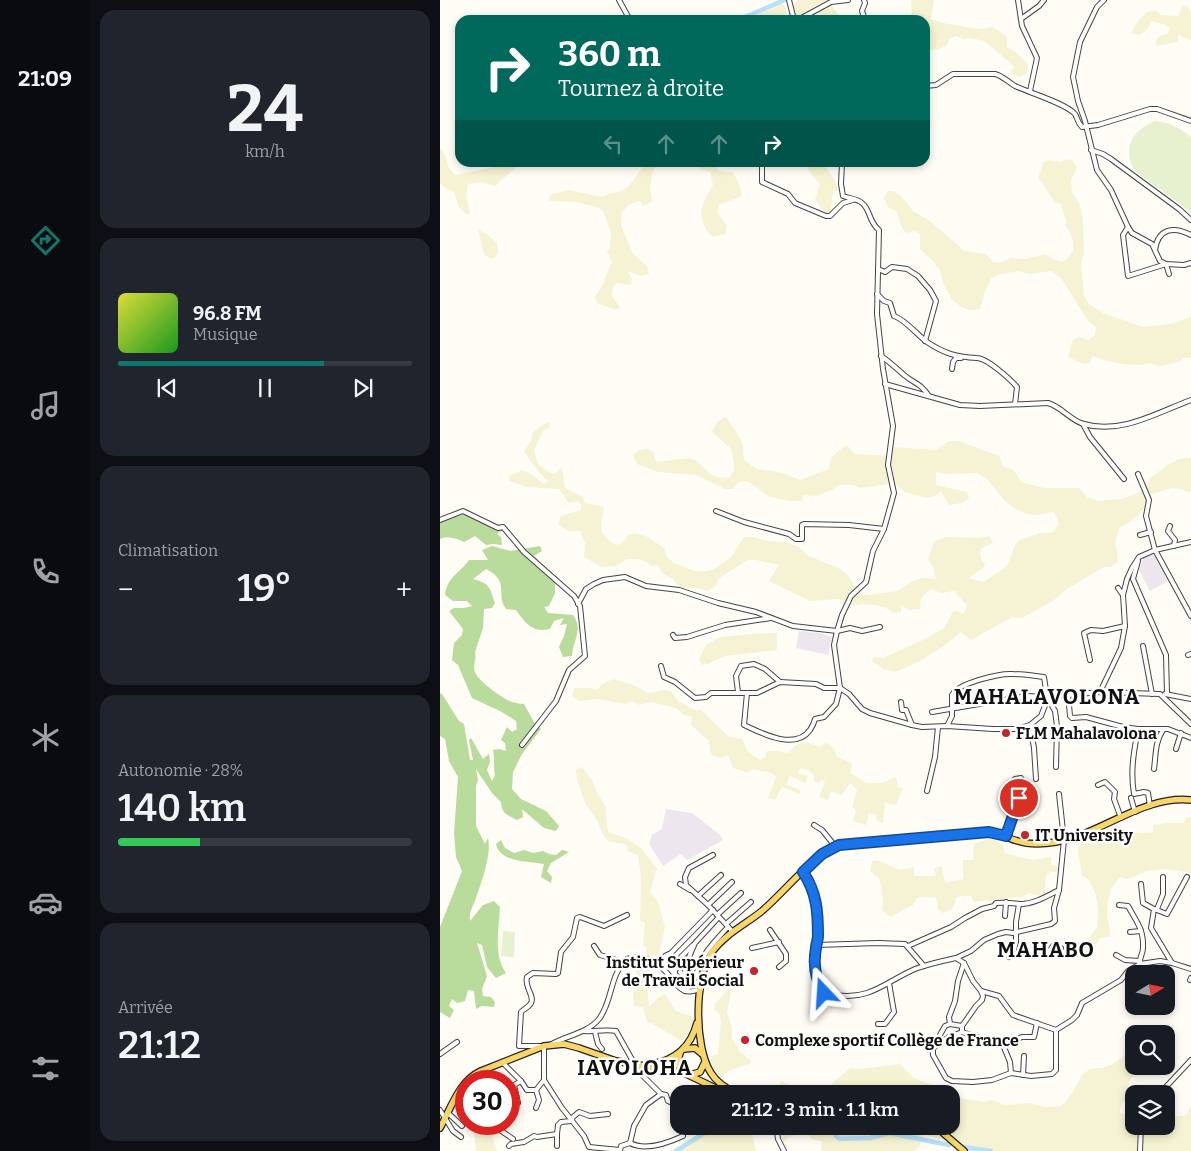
<!DOCTYPE html>
<html lang="fr">
<head>
<meta charset="utf-8">
<style>
  :root { --surface:#171b24; --page:#20242c; --text:#f1f3f6; --muted:#9ea1a6; --line:#363941; --accent:#0f766e }
  body { margin:0; font-family:Bitter,serif; background:var(--page); color:var(--text); height:100vh; display:flex; flex-direction:column; font-size:19px; white-space:nowrap }
  * { box-sizing:border-box; margin:0 }
  p { font-size:16px; color:var(--muted) }
  .icon { flex:none; width:28px; height:28px; fill:none; stroke:currentColor; stroke-width:2; stroke-linecap:round; stroke-linejoin:round }
  .map { position:relative; flex:1; overflow:hidden }
  .sheet { display:flex; flex-direction:column; gap:10px; padding:10px; background:#0d0f14; width:350px }
  .sheet>* { flex:none }
  .banner { position:absolute; left:15px; top:15px; width:475px; height:152px; border-radius:15px; box-shadow:0 2px 8px #0003; background:#00695c; color:#fff; overflow:hidden }
  .needle { width:32px; rotate:80deg }
  .tools { position:absolute; left:685px; top:965px; display:grid; gap:10px }
  .tools a { display:grid; place-items:center; width:50px; height:50px; border-radius:10px; background:var(--surface); box-shadow:0 2px 8px #0003; font-size:25px }
  .speed { position:absolute; left:15px; top:1070px; display:flex; gap:10px; font-size:25px; font-weight:700; text-align:center }
  .speed>* { display:grid; place-content:center; width:65px; height:65px; border-radius:50%; background:var(--surface); box-shadow:0 2px 8px #0003; line-height:1 }
  .speed .limit { border:8px solid #d22; background:#fff; color:#111 }
  .pin { position:absolute; display:grid; place-items:center; width:42px; height:42px; color:#fff; margin:-21px; border:2px solid #fff; border-radius:50%; box-shadow:0 1px 5px #0007 }
  .me { position:absolute; width:55px; margin:-28px; rotate:340deg; stroke-linejoin:round; filter:drop-shadow(0 0 4px #0008) }
  .turn { display:flex; align-items:center; gap:18px; height:105px; padding:0 20px; font-size:22px }
  .turn .icon { width:65px; height:65px; stroke-width:2.5 }
  .turn b { display:block; font-size:35px; line-height:42px }
  .lanes { display:flex; align-items:center; height:48px; padding:0 20px; background:#0003; justify-content:center; gap:25px; direction:ltr }
  .lanes .off { opacity:.35 }
  .big { font-size:38px; font-weight:600; line-height:1.1 }
  .sheet .widget { flex:1; display:flex; flex-direction:column; justify-content:center; gap:8px; min-width:0; padding:0 18px; border-radius:15px; background:var(--page) }
  .sheet .dial { align-items:center; gap:0 }
  .dial b { font-size:65px; line-height:1 }
  .song { display:flex; align-items:center; gap:15px }
  .cover { width:60px; height:60px; border-radius:8px; background:linear-gradient(135deg,hsl(60 70% 55%),hsl(120 70% 35%)) }
  .played { height:5px; border-radius:2px; background:linear-gradient(90deg,var(--accent) 70%,var(--line) 70%) }
  .keys { display:flex; justify-content:space-around; direction:ltr }
  .heat { display:flex; justify-content:space-between; align-items:center; font-size:28px; direction:ltr }
  .charge { height:8px; border-radius:4px; background:linear-gradient(90deg,#34c759 28%,var(--line) 0) }
  .trip { position:absolute; left:230px; top:1085px; width:290px; height:50px; border-radius:15px; background:var(--surface); box-shadow:0 2px 8px #0003; font-weight:600; line-height:50px; text-align:center }
  main { display:flex; flex:1; min-height:0 }
  .dock { display:flex; flex-direction:column; width:90px; justify-content:space-around; align-items:center; background:#090b0e; color:var(--muted) }
  .dock .icon { width:35px; height:35px }
  .dock .on { color:var(--accent) }
  .dock b { font-size:22px; color:var(--text) }
  .map>svg:first-child { display:block }
</style>
</head>
<body>
<main>
<nav class="dock">
<b>21:09</b>
<svg class="icon on" aria-label="directions" viewBox="0 0 24 24"><path d="M12 3l9 9-9 9-9-9zM9 14v-3h6M13 9l2 2-2 2"/></svg>
<svg class="icon" aria-label="music" viewBox="0 0 24 24"><path d="M9 18V5l10-2v13"/><circle cx="6" cy="18" r="3"/><circle cx="16" cy="16" r="3"/></svg>
<svg class="icon" aria-label="phone" viewBox="0 0 24 24"><path d="M5 4h4l2 5-3 2q2 4 5 5l2-3 5 2v4C11 20 4 13 5 4z"/></svg>
<svg class="icon" aria-label="climate" viewBox="0 0 24 24"><path d="M12 3v18M4 7l16 10M4 17L20 7"/></svg>
<svg class="icon" aria-label="car" viewBox="0 0 24 24"><path d="M5 17H2v-5l4-1 3-4h7l3 4 3 1v5h-3M9 17h6M6 11h13"/><circle cx="7" cy="17" r="2"/><circle cx="17" cy="17" r="2"/></svg>
<svg class="icon" aria-label="filters" viewBox="0 0 24 24"><path d="M4 7h16M4 17h16"/><circle cx="9" cy="7" r="2"/><circle cx="15" cy="17" r="2"/></svg>
</nav>
<section class="sheet">
<div class="widget dial"><b>24</b><p>km/h</p></div>
<div class="widget">
<div class="song"><i class="cover"></i><div><b>96.8 FM</b><p>Musique</p></div></div>
<div class="played"></div>
<div class="keys"><svg class="icon" aria-label="previous" viewBox="0 0 24 24"><path d="M18 5L8 12l10 7zM5 5v14"/></svg><svg class="icon" aria-label="pause" viewBox="0 0 24 24"><path d="M8 5v14M16 5v14"/></svg><svg class="icon" aria-label="next" viewBox="0 0 24 24"><path d="M6 5l10 7-10 7zM19 5v14"/></svg></div>
</div>
<div class="widget"><p>Climatisation</p>
<div class="heat"><a>−</a><b class="big">19°</b><a>+</a></div>
</div>
<div class="widget"><p>Autonomie · 28%</p><b class="big">140 km</b><div class="charge"></div></div>
<div class="widget"><p>Arrivée</p><b class="big">21:12</b></div>
</section>
<div class="map">
<svg width="751" height="1151" viewBox="0 0 751 1151">
  <rect width="100%" height="100%" fill="#fffdf5"/>
  <g fill="#eee6ef">
    <path d="M716 554 730 580 710 591 699 570 703 558Z"/>
    <path d="M359 631 380 633 392 637 388 655 356 648Z"/>
    <path d="M226 809 252 813 279 834 283 840 247 860 241 854 223 866 209 844 212 835 222 829Z"/>
  </g>
  <g fill="#f6f3d4">
    <path d="M358 0H388L402 20H385L377 10 358 20 353 6Z"/>
    <path d="M471 0H494L491 19 503 23 539 29 553 27 561 32 567 37V47L574 51 588 64 587 73 580 77 571 75V70L575 67 544 41 531 38 524 39 516 36 509 39 507 45 497 50 488 49 485 48V20H472Z"/>
    <path d="M343 4 346 8 347 13 334 20H302Z"/>
    <path d="M743 5 747 6 751 12V40L738 35V42L716 46V41L719 36 727 34 730 28 726 25 712 21 706 31 698 35 691 33 698 21 707 12 715 10 721 15 738 16Z"/>
    <path d="M0 148 5 155 9 168 15 175 49 168 66 163H80V164L55 186 42 182 28 184 26 195 30 213 27 215 19 207 14 192 7 189 0 183Z"/>
    <path d="M629 159 632 160 637 168 631 180 632 192 640 205 643 219 644 254 641 262 644 296 649 304 663 313 703 327 731 324 751 317V358H743L740 362 720 366 710 363 700 365 683 364 664 360 653 356 649 363 644 364 628 357 633 340 640 337 648 340 655 335 656 327 648 321 622 279 611 271 589 274 578 271 557 275 551 279 546 289 540 309 531 310 523 308 512 300 504 285 499 268 496 267 495 263 480 249V234L475 231 466 233 461 226 457 212 448 207 444 198 448 191H453L461 196 473 211 487 219 518 245 523 251 546 254 553 262 559 263 571 258 586 259 605 254 615 260 622 262 627 259 633 250V241L629 230 625 226 626 221 621 204 614 202 603 184 598 178 603 163 607 160 620 162Z"/>
    <path d="M206 162 218 163 213 171 210 187 212 202 203 206 200 201 190 204 182 212 181 225 193 254 207 266 209 274 200 276 188 271 192 279 191 285 176 283 173 287 172 296 180 307 176 310 157 303 155 297 162 286 172 262 167 252 170 247 171 232 163 211 159 208 138 202 109 201 110 195 128 190 162 197 168 194 182 191 189 186Z"/>
    <path d="M255 163H282L276 169 284 172H293L300 186 302 196 279 205 278 213 287 226 285 234 273 237 267 231 263 223 261 211 266 197 273 185 270 172 260 169Z"/>
    <path d="M370 163H383L395 180 399 191H393L391 210 387 213 380 207 375 199 380 184 371 174 368 167Z"/>
    <path d="M38 229 48 235 57 243 58 252 55 258 50 259 44 254Z"/>
    <path d="M286 417 297 433 303 446 304 460 317 469 343 473 360 480 389 469 391 458 403 447 407 445 414 454 451 456 452 447 496 450 509 441H519L559 456 563 466 574 470 581 482 604 488H639L647 497 657 501 681 499 698 493 707 486 709 479 726 466 739 459 751 458V491L748 492 741 489 732 488 712 494 704 509 691 521 679 528 675 543 677 551 678 562 670 567H664L627 589 613 601 582 618 572 617 531 640 521 632 505 645 482 660 456 672 444 669 432 661 434 657 444 658 489 637 504 628 514 610 524 614 527 606 514 591 501 593 491 589 481 598 480 609 469 610 461 605V612L454 613 446 608 435 605 422 604 413 606 398 599 370 601 329 581 339 565 316 560H308L301 564 278 579 276 586 268 591 256 588 240 589 233 579 222 573 218 565 211 566 206 562 198 559H187L176 566 162 567 144 557 145 543 140 531H128L118 524 121 516 141 510V504L137 501 129 503 119 489 86 487 69 481V476L82 470 91 474 104 484 109 481 104 478 89 459 84 451 91 441 93 432 102 425 110 422 109 428 103 431 94 450 98 464 109 472 115 474 122 467 125 488 143 497 145 503 164 507 161 524 162 533 172 543 178 545 185 540 188 535 195 533 208 537 224 548 227 557 234 563 258 572 273 570 291 557 304 537H313L328 541 349 543 359 547 367 555 400 569 408 575 419 593 429 595 457 591 473 581 483 578 496 579 493 567 488 559 494 542 505 537 538 538 550 536 553 543 541 549 540 552 541 559 545 564 544 567 529 578 544 582 567 566 575 545 579 540 600 533H611L614 531 619 523 614 512 596 515 586 514 574 508 565 501 547 479 537 473 506 474 496 472V485L527 492 529 499 522 503 509 505 501 491 495 496 487 498 465 492 455 483 420 488 413 485H399L392 490 376 496 363 495 362 501H350L330 497 307 481 299 482 293 489H285L256 475 218 472 197 464 193 455 199 450 208 449 214 452 216 462 249 458 258 462 270 474 280 478 290 477 294 471V463L291 449 272 432 277 422Z"/>
    <path d="M337 633V650L285 656 268 664 262 665 259 659 267 644 281 637 310 634Z"/>
    <path d="M173 679 193 685 208 693 224 690 231 691 238 701 255 710H261L289 737 302 739 307 751 320 760 325 757 327 751H338L348 753 358 743H368L381 747 382 744 388 743 395 750 396 756 412 764 410 773 427 783H443L456 777 458 787 463 788 456 805 445 803 443 823 436 820 437 815 429 813 426 825 413 821 416 810 412 807 417 790 410 783 402 795 391 791 388 800 379 797 385 781 381 780 379 783 374 781V776L368 770 360 768 358 773 368 776 365 783 350 776 346 784 360 790V794L342 787 335 800 328 798 336 777 331 773 312 769 309 773 293 768 288 755 280 758 272 755 270 751 269 741 251 725 252 716 244 715 236 708 211 702 199 705 192 701 186 704 157 699 139 701 132 696 134 688H150L157 690 162 684Z"/>
    <path d="M142 767 152 780 158 795 165 805 168 832 186 838 201 848 217 868 210 892 218 902 225 927 219 954 212 961 207 985 209 1007 219 997 225 994 236 1011 254 1017 249 1032 242 1041 211 1023 208 1024 203 1007 194 1006 193 992 198 989 199 985V979L195 970 198 964 204 959 207 947 203 946 205 922 200 921 201 877 198 855 188 851 186 844 169 842 162 833 157 820 146 805 137 780 136 769Z"/>
    <path d="M751 817V873L726 869 707 871 687 879 680 877 671 889 668 900 667 916 670 930V937L660 938 651 951 644 956 640 953 641 942 649 938 657 928 658 911 656 895 649 880 642 875 638 850 639 846 644 843 655 844 680 833 693 831 700 833 713 832V825L728 823H744L746 818Z"/>
    <path d="M550 838 562 844 565 853 580 857 593 860 611 857V865L618 866 619 870 617 872H610L606 876 605 891 607 894 602 896 589 893 581 897 534 902 531 896H520L516 898 514 906 511 910 502 913 498 909 496 898 481 897 477 898 473 905 450 917 442 910 443 897 439 878 430 871 433 860 439 861 460 870 474 867V876H496L494 868 502 866 505 883 523 879V860H533L534 844Z"/>
    <path d="M291 986 295 988 291 992 287 1013 292 1027V1038L300 1052 312 1062 309 1064 288 1071 281 1077 272 1066 271 1056 278 1054 281 1021 279 1013 274 1010 275 1004Z"/>
    <path d="M693 1053 694 1066H696L697 1069 689 1082 687 1099 682 1104 679 1113 694 1118V1126H726V1118L747 1115 751 1103V1151H528L498 1126H511V1094H344L339 1090 341 1081 360 1089 384 1091 410 1068 420 1069 460 1064 474 1078 498 1087 521 1098 544 1102 549 1100H553L564 1105 590 1103 605 1107 621 1106 633 1092 642 1075 650 1069 663 1068 673 1064 685 1055Z"/>
    <path d="M36 1124H52L50 1129 57 1151H36L34 1135Z"/>
    <path d="M269 1126 308 1127 312 1134 316 1151H232L248 1140 256 1138Z"/>
    <path d="M341 1126H492L511 1142 483 1134 480 1145 474 1151H381L382 1142 372 1139 367 1132 349 1137 344 1142 340 1134Z"/>
  </g>
  <g fill="#b9dc9c">
    <path d="M25 514 52 523 63 530 57 534 61 537 62 545 54 544 46 545 35 536 24 542C17 539 8 535 0 539V523L7 519Z"/>
    <path d="M52 546 71 551 100 546 102 551 94 556 115 576V593L109 606 104 607 108 613 133 615C144 630 133 639 132 656L123 657 119 647 124 636 127 624 120 625 124 618 114 621 110 629C91 633 86 623 76 610L66 609C55 594 71 582 46 569L33 579C51 584 49 587 55 603L52 608 44 609 43 628 35 652C37 659 32 666 35 672 38 681 63 699 72 702 76 703 81 704 84 704L94 722 101 729 82 754 73 772 72 789 81 799 106 811 119 826 116 831 104 828 82 809 83 817 77 820C67 815 61 813 61 802L52 793 36 769 38 780 36 786V826L45 844 48 838C52 854 41 883 36 898 33 907 29 911 30 921L43 905 54 901 60 907C59 929 53 954 66 973L56 978 47 967 42 945 37 943 47 976 42 989 43 996 51 997 55 1002 54 1007 42 1006 36 1009 34 991 28 990 25 1001 17 1003 12 999 9 1006 14 1010 10 1018 0 1012V927L22 871 16 857 14 833 18 777 9 761 5 739 0 736V693L2 694 19 721 24 724 30 760H33L29 740 31 738 43 759 49 754 50 762 47 770 52 781 55 775C53 767 55 758 53 750L59 749 66 751 65 743 61 740 67 727 72 732 77 729 76 721 62 712 32 698 18 665 12 660 14 643 22 635 23 629 9 611 14 608H24L32 606 27 601H13L5 595C7 577 19 574 29 560H48L42 550Z"/>
    <path d="M61 840 65 848 74 853 84 850 93 853 103 851 109 854 116 855 122 850 129 852 111 863 107 871 112 877 111 883 101 877 104 864C89 861 60 863 56 844Z"/>
  </g>
  <g fill="#e6f2cf">
    <path d="M715 121C730 122 739 128 751 137V212L697 173C680 151 692 130 715 121Z"/>
    <path d="M63 931 75 932 74 957 61 956Z"/>
  </g>
  <g fill="none" stroke-linecap="round" stroke-linejoin="round">
    <g stroke="#b9e0f7" stroke-width="4.5">
      <path d="M290 20 305 17 345 0"/>
      <path d="M393 1126 396 1136 399 1139 430 1138 449 1133 509 1145"/>
      <path d="M523 1147 551 1151"/>
      <path d="M236 1151 266 1132H272L283 1126"/>
    </g>
    <defs>
      <g id="minor">
        <path d="M179 0 190 20"/>
        <path d="M349 0 354 20"/>
        <path d="M424 0 425 3 422 11 425 20"/>
        <path d="M578 0 582 26 597 58 590 91"/>
        <path d="M664 0 657 7 640 42 633 77 638 101 645 121 657 170 671 190 688 227 692 233 712 244 720 261 726 264 744 265 751 263"/>
        <path d="M581 19 599 6 604 0"/>
        <path d="M358 20 391 2 408 0"/>
        <path d="M485 86 496 85 513 74H555C563 76 568 82 575 86 588 92 627 104 635 114 638 119 637 122 642 127L658 125 710 109H717L751 121"/>
        <path d="M651 150 663 154 671 159 739 209 751 220"/>
        <path d="M322 162V182L348 194 355 203 386 216H390L403 203 413 200"/>
        <path d="M688 227 683 235 688 276 726 264 729 274"/>
        <path d="M715 250C718 228 734 226 751 235"/>
        <path d="M438 269 445 272 452 267 467 269 478 276 490 290 496 301 485 341"/>
        <path d="M437 294 444 301 450 303 454 316C466 320 476 334 487 342 505 354 517 357 537 358 547 358 570 379 577 387L575 404"/>
        <path d="M441 356C450 362 456 368 464 375 475 384 479 382 489 396"/>
        <path d="M512 369 513 362 516 358H521"/>
        <path d="M445 384 520 405 540 406 608 403C622 407 631 421 644 424 681 435 718 412 751 400"/>
        <path d="M643 424 650 437 684 479"/>
        <path d="M698 474 709 500 706 516 715 550 751 616"/>
        <path d="M276 511 304 522 349 534 356 539H362V525L364 524 409 525 444 529"/>
        <path d="M0 520 23 511 58 528 63 527 84 552 134 596 140 606 145 656 129 670 116 701 82 745"/>
        <path d="M730 526 728 531 735 540 734 546"/>
        <path d="M700 535 711 532"/>
        <path d="M698 561 693 579 726 655 727 694"/>
        <path d="M678 588 683 595"/>
        <path d="M138 604 146 589 154 584 163 580 185 577 206 586 239 590 278 603 316 612 353 626 397 631 410 628 422 631 440 627"/>
        <path d="M233 635 235 638 247 637 285 625 331 618"/>
        <path d="M703 646 712 694"/>
        <path d="M748 655 751 654"/>
        <path d="M650 660 644 633 651 630 663 631 685 626"/>
        <path d="M221 666 224 677 235 682 255 698 266 697 271 693H317L340 682 376 684 384 688H400L409 694 422 709 430 713 472 725 482 727 507 726 553 729H577L590 725 601 716 608 698"/>
        <path d="M298 692 296 676 301 666 314 664 325 669 340 682"/>
        <path d="M660 692 681 648 685 626 683 595 687 579 692 568 699 557 715 550 751 542"/>
        <path d="M307 693 304 725C321 733 355 751 370 730 372 727 374 723 375 719L384 717 396 704 400 688 394 645 397 631 402 615 411 596 426 582 433 551 444 529 454 493 448 465 453 426 443 369 437 314 439 230C428 221 431 210 422 203 418 199 408 198 403 196L401 184 402 164 398 162"/>
        <path d="M628 694 630 716 632 718 646 717 683 727 698 729H728L751 738"/>
        <path d="M725 694 751 699"/>
        <path d="M461 702 462 710H466L472 725"/>
        <path d="M492 712 587 696 607 697 660 692 720 694 751 724"/>
        <path d="M590 725 594 748 596 779"/>
        <path d="M507 726 512 716V695C518 683 560 673 573 674 583 674 594 676 604 677L607 697 615 711 617 726 616 767"/>
        <path d="M698 729C694 751 690 771 694 794L704 792 708 793 710 806"/>
        <path d="M736 749 741 733"/>
        <path d="M714 769C716 754 715 742 723 730"/>
        <path d="M658 785 665 782 675 792 674 799 681 818"/>
        <path d="M487 791 495 757 498 727"/>
        <path d="M691 798 695 812"/>
        <path d="M374 825 382 830 395 846"/>
        <path d="M566 836 577 801 584 793V784L581 778 575 779 573 782"/>
        <path d="M273 855 249 868 245 877 246 885 268 905 293 932"/>
        <path d="M363 872C377 893 378 912 378 936 378 951 373 965 376 979 379 988 388 994 396 995 429 1001 447 981 475 969 488 964 502 961 516 958L524 963 533 981 541 991 559 996 573 1015 616 1030 632 1020 637 1015 642 1003 681 980 688 971 700 964 720 961 732 963 751 969"/>
        <path d="M240 884 250 890"/>
        <path d="M701 884 703 903 714 909 711 928 732 963"/>
        <path d="M258 896 281 875"/>
        <path d="M268 905 292 882"/>
        <path d="M679 905 688 906C696 921 704 929 703 948 703 954 699 958 700 964"/>
        <path d="M714 909 727 914 747 877"/>
        <path d="M717 909 723 894V877"/>
        <path d="M277 915 301 893"/>
        <path d="M565 916 566 902"/>
        <path d="M286 924 311 902"/>
        <path d="M330 930 346 954V961L339 967"/>
        <path d="M690 932 701 931"/>
        <path d="M377 945 438 943 465 944 484 966"/>
        <path d="M154 946 160 955 183 962"/>
        <path d="M468 946 511 927 525 918 542 909 554 906 556 903C565 902 572 903 581 904 594 904 607 896 619 890L624 840 619 794"/>
        <path d="M312 948 339 942"/>
        <path d="M573 954 576 942V922L579 904"/>
        <path d="M676 955 685 960 699 961"/>
        <path d="M241 957 253 945"/>
        <path d="M569 957 573 954C588 954 603 962 613 946L621 948"/>
        <path d="M516 958 531 951 544 940 558 934 566 932 573 933 611 924 615 921 614 908 619 890"/>
        <path d="M218 964 225 956 231 953 273 910"/>
        <path d="M240 972 244 976 249 957 255 943 279 917"/>
        <path d="M750 980 751 978"/>
        <path d="M245 991C255 982 256 973 261 961 267 948 279 937 288 927"/>
        <path d="M380 1002 384 993 380 988"/>
        <path d="M438 1024H445L454 1012 449 983"/>
        <path d="M510 1024 522 1026V1032L509 1037 493 1048V1055L506 1078 512 1081 533 1082 552 1080 571 1073 591 1076 612 1074 616 1070V1030"/>
        <path d="M522 1026 536 1006 542 1000 543 996 541 991"/>
        <path d="M144 1031C155 1032 165 1029 176 1031L199 1072 221 1094 206 1105 194 1126 190 1143 181 1146 180 1151"/>
        <path d="M155 1032 158 1044 162 1049"/>
        <path d="M522 1032 563 1045"/>
        <path d="M500 1035 505 1026 510 1024 509 1017 515 1001 518 981 524 963"/>
        <path d="M110 1045C125 1036 148 1033 159 1019 173 1001 169 975 187 959 206 954 220 963 231 978 235 983 239 989 245 991 250 993 256 990 261 989"/>
        <path d="M0 1054 17 1042"/>
        <path d="M62 1062 81 1081 87 1090H96"/>
        <path d="M571 1073 570 1062 563 1045 582 1037H594L597 1023"/>
        <path d="M583 1075 584 1056"/>
        <path d="M221 1094 226 1095 228 1101 239 1106"/>
        <path d="M715 1094 723 1090 751 1060"/>
        <path d="M69 1105 78 1103 74 1085 81 1081"/>
        <path d="M694 1105V1111"/>
        <path d="M96 1108 99 1100 96 1090 104 1080"/>
        <path d="M0 1110 13 1131 21 1137"/>
        <path d="M8 1113 22 1126"/>
        <path d="M59 1124 60 1130 73 1139"/>
        <path d="M336 1126 338 1139 344 1151"/>
        <path d="M117 1134V1146"/>
        <path d="M190 1143C205 1151 228 1143 243 1136"/>
        <path d="M69 1146 71 1144 84 1142 94 1136 97 1137 117 1134 118 1125 121 1122 131 1121 133 1117 139 1112 150 1116 168 1114"/>
        <path d="M180 1150 149 1147 144 1136 122 1108 104 1080V1046H79L81 1012C84 1009 90 1006 91 1003 95 996 84 987 87 977L93 973 116 974 118 973 121 952 133 937 137 918 140 917 164 926 187 915"/>
        <path d="M700 1151 701 1126"/>
      </g>
      <g id="major">
        <path d="M244 1049 255 1048 262 1054"/>
        <path d="M240 1053 237 1064 244 1073"/>
        <path d="M212 1064C236 1060 251 1046 257 1023"/>
        <path d="M250 1075 260 1072 265 1062"/>
        <path d="M297 1094C287 1089 277 1083 271 1073 254 1047 254 977 272 952 285 934 306 924 322 911 345 891 364 866 389 849L399 845 421 842 549 832C560 832 568 839 578 841 590 845 604 844 616 842 662 834 703 795 751 800"/>
        <path d="M495 1126 524 1151"/>
        <path d="M0 1128C11 1108 19 1081 41 1071L104 1046 124 1044 139 1048 176 1061 244 1073 288 1094"/>
      </g>
    </defs>
    <use href="#minor" stroke="#444" stroke-width="6"/>
    <use href="#major" stroke="#222" stroke-width="8"/>
    <use href="#minor" stroke="#fff" stroke-width="4"/>
    <use href="#major" stroke="#f9d66b" stroke-width="5.5"/>
  </g>
  <g fill="none" stroke-linecap="round" stroke-linejoin="round">
    <defs>
      <path id="route" d="M384 993C375 979 373 964 376 948 376 944 378 940 378 936 378 912 377 893 363 872L382 854 399 845 549 832 566 836 579 798"/>
    </defs>
    <use href="#route" stroke="#114b97" stroke-width="12"/>
    <use href="#route" stroke="#1a73e8" stroke-width="9"/>
  </g>
  <g fill="#c4262e" stroke="#fff" stroke-width="2">
    <circle cx="566" cy="733" r="5"/>
    <circle cx="585" cy="835" r="5"/>
    <circle cx="314" cy="971" r="5"/>
    <circle cx="305" cy="1040" r="5"/>
  </g>
  <g text-anchor="middle" dominant-baseline="central" stroke-width="5" stroke-linejoin="round" paint-order="stroke">
    <g font-size="16" font-weight="bold" fill="#111" stroke="#fff" text-anchor="start">
      <text x="576" y="733">FLM Mahalavolona</text>
      <text x="595" y="835">IT University</text>
      <text x="304" y="962" text-anchor="end">Institut Supérieur<tspan x="304" dy="18">de Travail Social</tspan></text>
      <text x="315" y="1040">Complexe sportif Collège de France</text>
    </g>
    <g font-size="21" font-weight="bold" letter-spacing="1" fill="#111" stroke="#fff">
      <text x="607" y="697">MAHALAVOLONA</text>
      <text x="606" y="950">MAHABO</text>
      <text x="195" y="1068">IAVOLOHA</text>
    </g>
  </g>
</svg>
<div class="tools">
<a><svg class="needle" viewBox="-14 -14 28 28"><path d="M0-13l5 13h-10z" fill="#e53935"/><path d="M0 13l5-13h-10z" fill="#9ea1a6"/></svg></a>
<a><svg class="icon" aria-label="search" viewBox="0 0 24 24"><circle cx="10" cy="10" r="6"/><path d="M15 15l6 6"/></svg></a>
<a><svg class="icon" aria-label="layers" viewBox="0 0 24 24"><path d="M12 4l9 5-9 5-9-5zM3 14l9 5 9-5"/></svg></a>
</div>
<div class="speed"><div class="limit">30</div></div>
<div class="pin" style="left:579px;top:798px;background:#d93025"><svg class="icon" aria-label="arrive" viewBox="0 0 24 24"><path d="M6 21V4h12l-3 4 3 4H6"/></svg></div>
<svg class="me" style="left:384px;top:993px" viewBox="-20 -20 40 40"><path d="M0-17L14 15 0 8-14 15z" fill="#1a73e8" stroke="#fff" stroke-width="4"/></svg>
<div class="trip">21:12 · 3 min · 1.1 km</div>
<div class="banner">
<div class="turn"><svg class="icon" aria-label="right" viewBox="0 0 24 24"><path d="M7 20v-9h11M14 6l5 5-5 5"/></svg><div><b>360 m</b>Tournez à droite</div></div>
<div class="lanes"><svg class="icon off" aria-label="left" viewBox="0 0 24 24"><path d="M17 20v-9H6M10 6l-5 5 5 5"/></svg><svg class="icon off" aria-label="ahead" viewBox="0 0 24 24"><path d="M12 20V5M6 11l6-6 6 6"/></svg><svg class="icon off" aria-label="ahead" viewBox="0 0 24 24"><path d="M12 20V5M6 11l6-6 6 6"/></svg><svg class="icon" aria-label="right" viewBox="0 0 24 24"><path d="M7 20v-9h11M14 6l5 5-5 5"/></svg></div>
</div>
</div>
</main>
</body>
</html>
